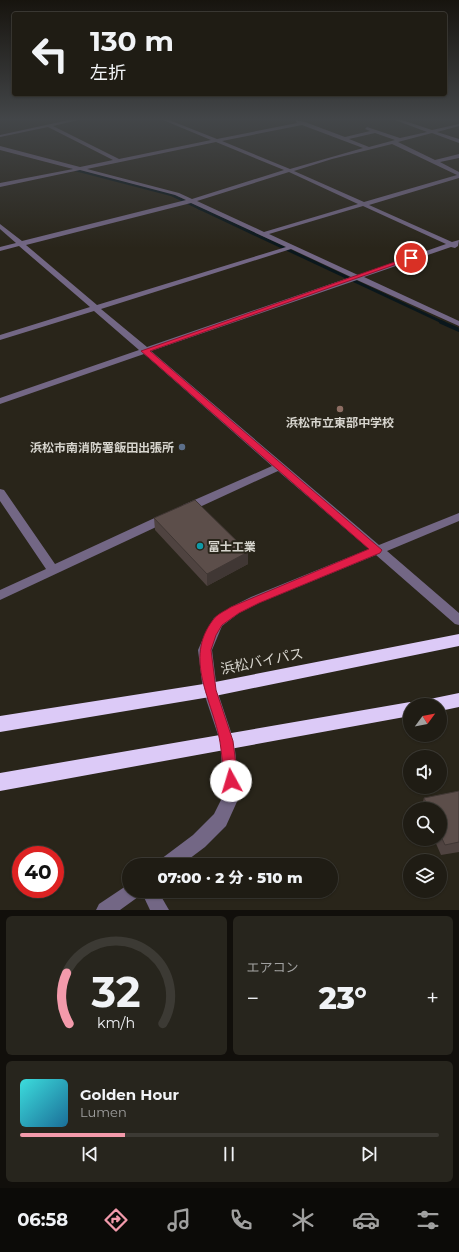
<!DOCTYPE html>
<html lang="ja">
<head>
<meta charset="utf-8">
<style>
  :root { --surface:#1f1c14; --page:#27251d; --text:#f1f3f6; --muted:#a1a1a0; --line:#3c3a34; --accent:#f39aab }
  body { margin:0; font-family:Montserrat,"Noto Sans JP",sans-serif; background:var(--page); color:var(--text); height:100vh; display:flex; flex-direction:column; font-size:15px; white-space:nowrap }
  * { box-sizing:border-box; margin:0 }
  p { font-size:13px; color:var(--muted) }
  .icon { flex:none; width:22px; height:22px; fill:none; stroke:currentColor; stroke-width:2; stroke-linecap:round; stroke-linejoin:round }
  .map { position:relative; height:910px; overflow:hidden }
  .drawer { display:flex; flex-direction:column; gap:6px; padding:6px; background:#110f0b; flex:1 }
  .drawer>* { flex:none }
  .banner { position:absolute; left:12px; top:12px; width:435px; height:84px; border-radius:4px; box-shadow:0 1px 3px #0004,0 0 0 1px var(--line); background:#1f1c14; color:var(--text); overflow:hidden }
  .needle { width:26px; rotate:58deg }
  .tools { position:absolute; left:403px; top:698px; display:grid; gap:8px }
  .tools a { display:grid; place-items:center; width:44px; height:44px; border-radius:50%; background:var(--surface); box-shadow:0 1px 3px #0004,0 0 0 1px var(--line); font-size:20px }
  .speed { position:absolute; left:12px; top:846px; display:flex; gap:8px; font-size:20px; font-weight:700; text-align:center }
  .speed>* { display:grid; place-content:center; width:52px; height:52px; border-radius:50%; background:var(--surface); box-shadow:0 1px 3px #0004,0 0 0 1px var(--line); line-height:1 }
  .speed .limit { border:6px solid #d22; background:#fff; color:#111 }
  .pin { position:absolute; display:grid; place-items:center; width:34px; height:34px; color:#fff; margin:-17px; border:2px solid #fff; border-radius:50%; box-shadow:0 1px 4px #0007 }
  .me { position:absolute; width:44px; margin:-22px; rotate:354deg; stroke-linejoin:round; filter:drop-shadow(0 0 3px #0008) }
  .turn { display:flex; align-items:center; gap:14px; height:84px; padding:0 12px; font-size:18px }
  .turn .icon { width:52px; height:52px; stroke-width:2.5 }
  .turn b { display:block; font-size:28px; line-height:34px }
  .big { font-size:30px; font-weight:800; line-height:1.1 }
  .drawer .widget { flex:1; display:flex; flex-direction:column; justify-content:center; gap:6px; min-width:0; padding:0 14px; border-radius:6px; background:var(--page) }
  .drawer .dial { align-items:center; gap:0 }
  .dial svg { height:104px; overflow:visible; fill:none; stroke:var(--line); stroke-width:7; stroke-linecap:round; text-anchor:middle }
  .dial text { fill:var(--text); stroke:none }
  .song { display:flex; align-items:center; gap:12px }
  .cover { width:48px; height:48px; border-radius:6px; background:linear-gradient(135deg,hsl(180 70% 55%),hsl(200 70% 35%)) }
  .played { height:4px; border-radius:2px; background:linear-gradient(90deg,var(--accent) 25%,var(--line) 25%) }
  .keys { display:flex; justify-content:space-around; direction:ltr }
  .heat { display:flex; justify-content:space-between; align-items:center; font-size:22px; direction:ltr }
  .drawer .tiles { flex:1; display:grid; gap:6px; grid-template-columns:1fr 1fr }
  .widget:last-child { grid-column:span 2 }
  .trip { position:absolute; left:122px; top:858px; width:216px; height:40px; border-radius:20px; background:var(--surface); box-shadow:0 1px 3px #0004,0 0 0 1px var(--line); font-weight:800; line-height:40px; text-align:center }
  .dock { display:flex; height:64px; justify-content:space-around; align-items:center; background:#0c0b08; color:var(--muted) }
  .dock .icon { width:28px; height:28px }
  .dock .on { color:var(--accent) }
  .dock b { font-size:18px; color:var(--text) }
  .map>svg:first-child { display:block }
</style>
</head>
<body>
<div class="map">
<svg width="459" height="910" viewBox="0 0 459 910">
  <rect width="100%" height="100%" fill="#29251a"/>
  <g fill="none" stroke-linecap="round" stroke-linejoin="round">
    <path stroke="#0a171c" stroke-width="2.5" d="M72 169 172 195 201 209"/>
    <path stroke="#0a171c" stroke-width="3" d="M199 208 444 323"/>
    <path stroke="#0a171c" stroke-width="4" d="M441 322 459 330"/>
    <g fill="#736785" fill-rule="evenodd">
      <path d="M69 120H78L53 126 119 159 211 140 163 120H169L217 139 297 123 295 120 305 122 345 137 370 131 365 129 367 127 400 138 427 132 395 120H402L432 130 459 124V126L437 132 459 139V143L432 133 398 142 435 160 459 154V158L440 162 459 172V178L369 205 452 242 459 240 458 246 455 248 451 247 364 277 459 321V326L357 280 151 351 379 545 459 513V521L387 551 459 613V625L455 624 376 555 259 603 239 613 222 626 212 650 217 690 234 741 240 795 226 826 205 847 181 865H159L161 859 193 835 214 814 224 794 220 741 203 690 198 650 205 634 214 618 231 607 251 597 369 549 278 471 191 511H183L182 508 183 505 272 466 144 354 0 404V398L139 350 94 311 0 340V335L90 307 19 246 0 251V247L16 243 0 229V224L22 241 186 200 175 195 80 170 0 187V183L73 169 0 150V146L80 167 113 160 48 127 0 137V135ZM302 125 363 148 290 169 222 141ZM375 133 395 140 369 147 349 139ZM216 142 284 170 192 199 179 193 87 169ZM392 144 457 175 364 202 294 171 332 159ZM289 172 358 204 264 232 197 201ZM191 203 286 247 97 305 26 245ZM363 206 446 244 358 275 269 234ZM291 249 351 277 147 347 101 309Z"/>
      <path d="M0 489 4 490 55 564 161 515H169L170 518 169 521 0 600V590L46 569 0 501Z"/>
      <path d="M129 884V891H140L138 897 120 910H96L99 904Z"/>
      <path d="M141 891H158L169 910H150Z"/>
    </g>
    <g fill="#dccaf7" fill-rule="evenodd">
      <path d="M459 634V646L210 697 0 732V716L210 683Z"/>
      <path d="M459 693V707L440 711V705H423L425 700Z"/>
      <path d="M410 702 417 705H410V716L0 791V773Z"/>
    </g>
  </g>
  <g fill="#4f4340">
    <path d="M154 518 248 552V564L207 586 155 530Z"/>
    <path d="M459 791V852L441 855 434 839H440V809H421L424 798Z"/>
  </g>
  <path fill="#403734" d="M248 552V564L207 586V574Z"/>
  <g fill="#5c4e4a" stroke="#403734">
    <path d="M195 500 248 552 207 574 154 518Z"/>
    <path d="M459 791V842L445 845 440 834V809H429L424 798Z"/>
  </g>
  <linearGradient id="sky" x2="0" y2="1"><stop stop-color="#17140e"/><stop offset="0.48" stop-color="#434649"/><stop offset="1" stop-color="#434649" stop-opacity="0"/></linearGradient>
  <rect width="459" height="248" fill="url(#sky)"/>
  <path fill="#e11d48" stroke="#92132f" d="M409 257 414 258 150 351 382 550 380 553 259 603 239 613 222 625 216 635 211 650 216 690 233 741 238 781 236 786 231 788 226 786 224 781C223 768 222 755 220 742 213 701 183 659 213 620 217 614 225 611 231 607L369 549 141 351Z"/>
  <circle fill="#8d6e63" stroke="#29251a" stroke-width="1.5" cx="340" cy="409" r="4"/>
  <circle fill="#5c6f8a" stroke="#29251a" stroke-width="1.5" cx="182" cy="447" r="4"/>
  <circle fill="#0f9aa8" stroke="#29251a" stroke-width="1.5" cx="200" cy="546" r="4"/>
  <g text-anchor="middle" dominant-baseline="central" stroke-width="4" stroke-linejoin="round" paint-order="stroke">
    <g font-size="12" font-weight="bold" fill="#d7d5ce" stroke="#29251a">
      <text x="340" y="422">浜松市立東部中学校</text>
      <text x="174" y="447" text-anchor="end">浜松市南消防署飯田出張所</text>
      <text x="208" y="546" text-anchor="start">富士工業</text>
    </g>
    <g font-size="14" fill="#d7d5ce" stroke="#29251a">
      <text transform="translate(262 661) rotate(-11)">浜松バイパス</text>
    </g>
  </g>
</svg>
<div class="tools">
<a><svg class="needle" viewBox="-14 -14 28 28"><path d="M0-13l5 13h-10z" fill="#e53935"/><path d="M0 13l5-13h-10z" fill="#a1a1a0"/></svg></a>
<a><svg class="icon" aria-label="sound" viewBox="0 0 24 24"><path d="M4 9h4l5-4v14l-5-4H4zM17 9q2 3 0 6"/></svg></a>
<a><svg class="icon" aria-label="search" viewBox="0 0 24 24"><circle cx="10" cy="10" r="6"/><path d="M15 15l6 6"/></svg></a>
<a><svg class="icon" aria-label="layers" viewBox="0 0 24 24"><path d="M12 4l9 5-9 5-9-5zM3 14l9 5 9-5"/></svg></a>
</div>
<div class="speed"><div class="limit">40</div></div>
<div class="pin" style="left:411px;top:258px;background:#d93025"><svg class="icon" aria-label="arrive" viewBox="0 0 24 24"><path d="M6 21V4h12l-3 4 3 4H6"/></svg></div>
<svg class="me" style="left:231px;top:781px" viewBox="-20 -20 40 40"><circle r="19" fill="#fff"/><path d="M0-13L10 11 0 6-10 11z" fill="#e11d48"/></svg>
<div class="trip">07:00 · 2 分 · 510 m</div>
<div class="banner">
<div class="turn"><svg class="icon" aria-label="left" viewBox="0 0 24 24"><path d="M17 20v-9H6M10 6l-5 5 5 5"/></svg><div><b>130 m</b>左折</div></div>
</div>
</div>
<section class="drawer">
<div class="tiles">
<div class="widget dial"><svg viewBox="0 0 100 80">
<path d="M14 69A42 42 0 1 1 86 69"/>
<path d="M14 69A42 42 0 0 1 12 30" stroke="#f39aab"/>
<text x="50" y="56" font-size="32" font-weight="700">32</text>
<text x="50" y="72" font-size="11">km/h</text>
</svg></div>
<div class="widget"><p>エアコン</p>
<div class="heat"><a>−</a><b class="big">23°</b><a>+</a></div>
</div>
<div class="widget">
<div class="song"><i class="cover"></i><div><b>Golden Hour</b><p>Lumen</p></div></div>
<div class="played"></div>
<div class="keys"><svg class="icon" aria-label="previous" viewBox="0 0 24 24"><path d="M18 5L8 12l10 7zM5 5v14"/></svg><svg class="icon" aria-label="pause" viewBox="0 0 24 24"><path d="M8 5v14M16 5v14"/></svg><svg class="icon" aria-label="next" viewBox="0 0 24 24"><path d="M6 5l10 7-10 7zM19 5v14"/></svg></div>
</div>
</div>
</section>
<nav class="dock">
<b>06:58</b>
<svg class="icon on" aria-label="directions" viewBox="0 0 24 24"><path d="M12 3l9 9-9 9-9-9zM9 14v-3h6M13 9l2 2-2 2"/></svg>
<svg class="icon" aria-label="music" viewBox="0 0 24 24"><path d="M9 18V5l10-2v13"/><circle cx="6" cy="18" r="3"/><circle cx="16" cy="16" r="3"/></svg>
<svg class="icon" aria-label="phone" viewBox="0 0 24 24"><path d="M5 4h4l2 5-3 2q2 4 5 5l2-3 5 2v4C11 20 4 13 5 4z"/></svg>
<svg class="icon" aria-label="climate" viewBox="0 0 24 24"><path d="M12 3v18M4 7l16 10M4 17L20 7"/></svg>
<svg class="icon" aria-label="car" viewBox="0 0 24 24"><path d="M5 17H2v-5l4-1 3-4h7l3 4 3 1v5h-3M9 17h6M6 11h13"/><circle cx="7" cy="17" r="2"/><circle cx="17" cy="17" r="2"/></svg>
<svg class="icon" aria-label="filters" viewBox="0 0 24 24"><path d="M4 7h16M4 17h16"/><circle cx="9" cy="7" r="2"/><circle cx="15" cy="17" r="2"/></svg>
</nav>
</body>
</html>
